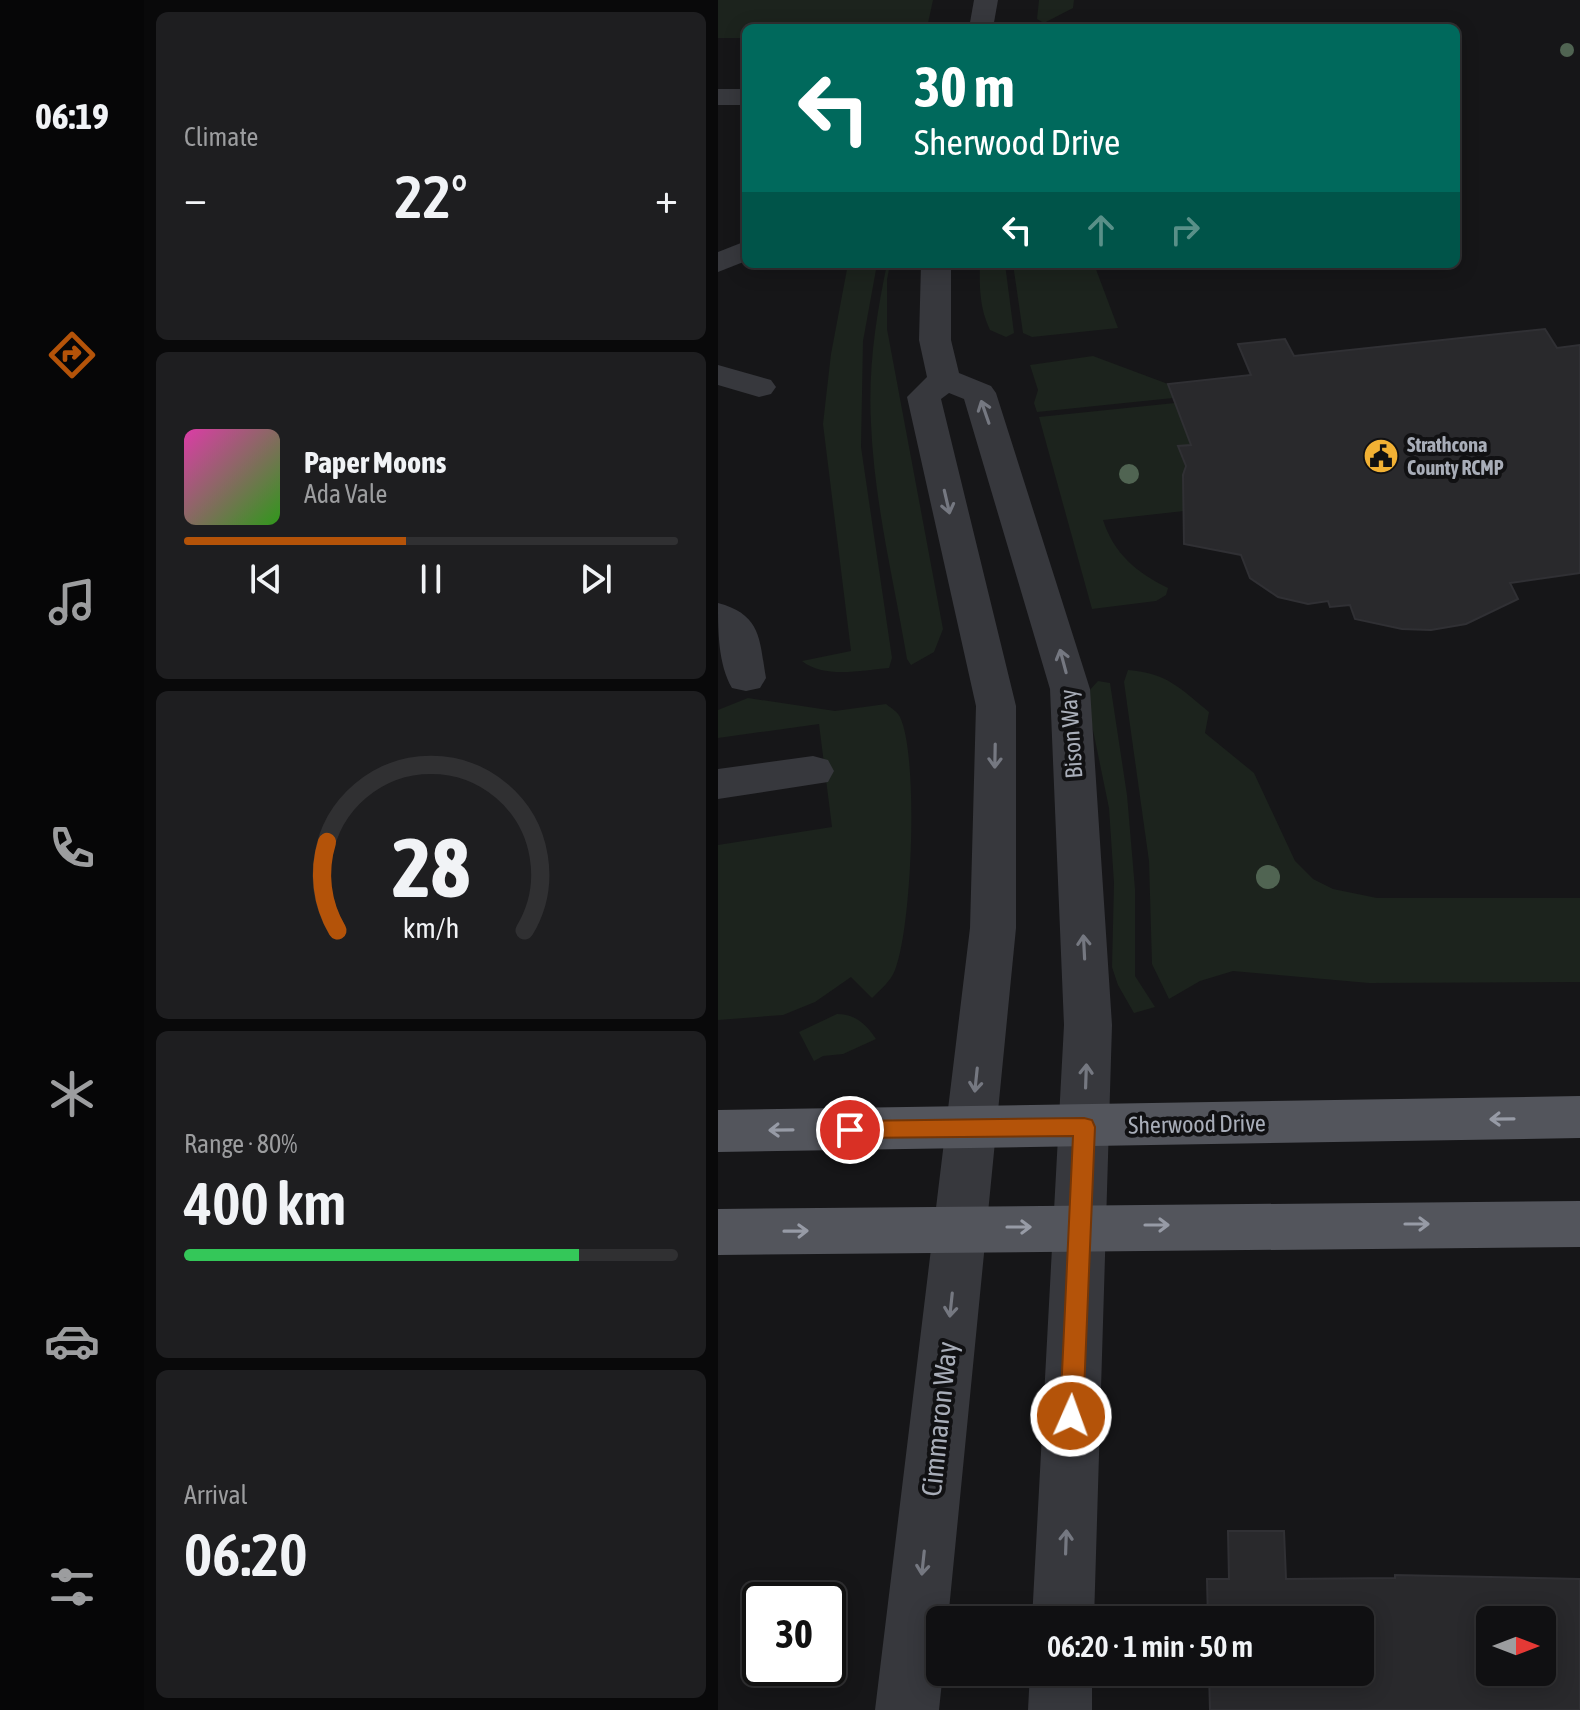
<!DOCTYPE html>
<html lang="en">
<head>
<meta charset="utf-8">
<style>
  :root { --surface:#101012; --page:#1e1e20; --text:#f1f3f6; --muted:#9c9d9f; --line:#303032; --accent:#b45309 }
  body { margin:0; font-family:"Asap Condensed",sans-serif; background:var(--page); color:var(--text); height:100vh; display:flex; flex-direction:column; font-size:30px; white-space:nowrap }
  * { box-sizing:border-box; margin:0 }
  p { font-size:26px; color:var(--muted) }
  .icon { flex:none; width:44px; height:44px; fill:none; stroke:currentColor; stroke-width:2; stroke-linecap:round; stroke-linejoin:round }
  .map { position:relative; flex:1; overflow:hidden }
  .sheet { display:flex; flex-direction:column; gap:12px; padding:12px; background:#09090a; width:574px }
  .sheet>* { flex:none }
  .hud { position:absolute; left:24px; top:24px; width:718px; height:244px; border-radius:12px; box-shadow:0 4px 20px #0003,0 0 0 2px var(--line); background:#00695c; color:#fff; overflow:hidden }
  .needle { width:52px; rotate:90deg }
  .buttons { position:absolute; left:758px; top:1606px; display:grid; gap:16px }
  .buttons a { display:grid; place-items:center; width:80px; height:80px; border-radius:12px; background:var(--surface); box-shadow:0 4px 20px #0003,0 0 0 2px var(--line); font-size:40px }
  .speed { position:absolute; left:24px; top:1582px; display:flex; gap:16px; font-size:40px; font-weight:700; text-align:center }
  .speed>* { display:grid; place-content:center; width:104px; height:104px; border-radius:50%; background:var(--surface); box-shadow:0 4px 20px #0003,0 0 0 2px var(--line); line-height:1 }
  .speed .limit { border:4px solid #111; border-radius:12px; background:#fff; color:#111 }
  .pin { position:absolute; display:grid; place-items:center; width:68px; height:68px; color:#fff; margin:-34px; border:4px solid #fff; border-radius:50%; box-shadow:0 2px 8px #0007 }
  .me { position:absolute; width:88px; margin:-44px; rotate:2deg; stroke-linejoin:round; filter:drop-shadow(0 0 6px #0008) }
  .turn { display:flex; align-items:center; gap:28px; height:168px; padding:0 40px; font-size:36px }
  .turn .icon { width:104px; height:104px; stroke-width:2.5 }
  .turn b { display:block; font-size:56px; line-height:68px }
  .lanes { display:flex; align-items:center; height:76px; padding:0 40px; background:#0003; justify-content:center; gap:40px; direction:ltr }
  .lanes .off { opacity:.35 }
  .big { font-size:60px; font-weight:600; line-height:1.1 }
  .sheet .tile { flex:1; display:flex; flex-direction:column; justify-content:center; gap:12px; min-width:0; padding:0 28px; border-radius:12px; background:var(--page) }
  .sheet .dial { align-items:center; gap:0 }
  .dial svg { height:208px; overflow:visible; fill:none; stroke:var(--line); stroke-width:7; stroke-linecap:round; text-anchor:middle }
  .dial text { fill:var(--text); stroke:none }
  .song { display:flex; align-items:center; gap:24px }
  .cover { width:96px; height:96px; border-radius:12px; background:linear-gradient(135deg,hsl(320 70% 55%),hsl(110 70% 35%)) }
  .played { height:8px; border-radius:4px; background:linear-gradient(90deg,var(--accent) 45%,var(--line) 45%) }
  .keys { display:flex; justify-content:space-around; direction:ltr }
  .heat { display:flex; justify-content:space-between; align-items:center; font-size:44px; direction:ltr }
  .charge { height:12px; border-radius:6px; background:linear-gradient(90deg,#34c759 80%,var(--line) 0) }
  .trip { position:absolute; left:208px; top:1606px; width:448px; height:80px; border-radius:12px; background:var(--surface); box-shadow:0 4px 20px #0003,0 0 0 2px var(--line); font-weight:600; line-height:80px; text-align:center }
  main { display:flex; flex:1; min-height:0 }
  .tab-bar { display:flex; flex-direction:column; width:144px; justify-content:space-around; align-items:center; background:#060607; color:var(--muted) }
  .tab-bar .icon { width:56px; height:56px }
  .tab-bar .on { color:var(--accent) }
  .tab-bar b { font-size:36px; color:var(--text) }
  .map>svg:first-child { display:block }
</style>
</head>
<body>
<main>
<nav class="tab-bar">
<b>06:19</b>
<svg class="icon on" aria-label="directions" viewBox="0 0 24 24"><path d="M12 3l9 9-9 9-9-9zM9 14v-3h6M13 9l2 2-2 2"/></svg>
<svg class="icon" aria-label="music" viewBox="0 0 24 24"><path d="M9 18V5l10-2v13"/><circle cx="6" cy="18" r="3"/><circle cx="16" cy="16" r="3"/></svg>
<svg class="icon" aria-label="phone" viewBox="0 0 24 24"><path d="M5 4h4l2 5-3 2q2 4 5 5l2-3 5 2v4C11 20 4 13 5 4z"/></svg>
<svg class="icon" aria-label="climate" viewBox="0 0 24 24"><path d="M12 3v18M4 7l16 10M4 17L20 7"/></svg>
<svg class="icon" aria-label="car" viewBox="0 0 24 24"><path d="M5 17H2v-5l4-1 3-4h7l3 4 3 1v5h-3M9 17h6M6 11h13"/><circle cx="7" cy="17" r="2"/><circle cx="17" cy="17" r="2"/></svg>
<svg class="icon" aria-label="filters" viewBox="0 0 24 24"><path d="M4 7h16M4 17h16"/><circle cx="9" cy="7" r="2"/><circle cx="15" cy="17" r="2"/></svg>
</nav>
<section class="sheet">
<div class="tile"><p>Climate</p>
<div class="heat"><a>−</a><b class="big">22°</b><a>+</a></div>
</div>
<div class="tile">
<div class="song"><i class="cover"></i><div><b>Paper Moons</b><p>Ada Vale</p></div></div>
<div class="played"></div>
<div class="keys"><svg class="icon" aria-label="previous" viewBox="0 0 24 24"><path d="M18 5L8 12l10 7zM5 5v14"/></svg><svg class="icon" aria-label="pause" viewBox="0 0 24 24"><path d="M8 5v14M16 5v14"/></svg><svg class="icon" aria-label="next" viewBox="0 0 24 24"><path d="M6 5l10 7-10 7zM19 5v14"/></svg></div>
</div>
<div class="tile dial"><svg viewBox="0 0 100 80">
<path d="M14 69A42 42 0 1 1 86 69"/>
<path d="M14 69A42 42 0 0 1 10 35" stroke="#b45309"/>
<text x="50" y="56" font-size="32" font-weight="700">28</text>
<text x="50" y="72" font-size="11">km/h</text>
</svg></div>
<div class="tile"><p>Range · 80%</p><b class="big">400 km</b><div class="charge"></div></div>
<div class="tile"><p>Arrival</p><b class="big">06:20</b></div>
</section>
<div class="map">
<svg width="862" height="1710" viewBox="0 0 862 1710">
  <rect width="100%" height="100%" fill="#161618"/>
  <g fill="#1c231d">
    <path d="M0 0H215L209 28H28V38H0Z"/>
    <path d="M321 0H356L355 8 326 23 319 19Z"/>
    <path d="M130 264H159L145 341 143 447 174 658 171 668C145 670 106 679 84 661L133 651 105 424 113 354Z"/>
    <path d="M169 264H172L169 280V329L225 629 216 652 193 665 189 659C176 581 156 502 153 423 150 369 158 316 169 264Z"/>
    <path d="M262 264H287L296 333 288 337 272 330C262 310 261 287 262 264Z"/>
    <path d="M295 264H376L400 328 314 337 305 333Z"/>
    <path d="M375 356 450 384 455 398 319 412 316 403 320 390 312 365Z"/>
    <path d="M457 403 473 445 461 447 467 465 465 478 484 509 385 520C396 554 418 572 450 588L448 595 438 601 374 609 321 417Z"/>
    <path d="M410 670C449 673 462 688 491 712L487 733 536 773 577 861 595 879 615 889 659 898H862V982L651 983 515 971 482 981 451 999 434 964 431 861 406 682Z"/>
    <path d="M380 681 392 683 409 795 417 889V976L437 1007 416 1013 400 985 394 967 396 883 391 808 369 701 371 691Z"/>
    <path d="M30 698 117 711 168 704C173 708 180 712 182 717 201 757 194 928 177 970 173 981 162 990 154 998L133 977 97 1002 65 1015 0 1020V845L114 827 101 724 0 738V710Z"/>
    <path d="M119 1014C137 1014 148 1024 158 1039L125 1054 105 1056 96 1061 81 1032Z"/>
  </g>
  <g fill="#29292c" stroke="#303034" stroke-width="2" fill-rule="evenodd">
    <path d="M827 329 839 348 862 345V573L792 583 800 599 748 624 713 630 684 629 637 619 632 605 612 607 610 601 590 604 560 597 532 578 523 555 466 544 465 475 468 466 460 446 473 445 450 384 533 375 520 344 567 339 576 356Z"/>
    <path d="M510 1531H566L568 1579 677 1578V1575L862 1579V1710H492L491 1672H642V1620H490L489 1579H511ZM772 1620H824V1672H772Z"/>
  </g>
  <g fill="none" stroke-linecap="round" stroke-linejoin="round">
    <g fill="#37383d" fill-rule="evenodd">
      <path d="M256 0H280L275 28H251Z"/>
      <rect x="0" y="89" width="28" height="16"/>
      <path d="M28 241V261L0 272V252Z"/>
      <path d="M203 264H233V340L241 373 273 386 278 393 372 689 394 1025 376 1620H314L346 1025 332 689 246 399 231 393 223 399 298 706V928L230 1620H222V1672H225L221 1710H157L252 928 258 706 189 397 209 377 201 340Z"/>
      <path d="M0 365 53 380 58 387 53 394 41 397 0 385Z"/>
      <path d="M0 603C44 615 41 639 48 678L42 688 28 691 14 688C0 664 0 630 0 603Z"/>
      <path d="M95 756 110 760 116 771 110 782 0 799V769Z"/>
      <path d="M312 1672H374V1710H310Z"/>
    </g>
    <g fill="#53555c" fill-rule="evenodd">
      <path d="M862 1096V1138L0 1152V1110Z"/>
      <path d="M862 1201V1247L0 1255V1209Z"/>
    </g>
  </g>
  <g fill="#506452">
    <circle cx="849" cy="50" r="7"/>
    <circle cx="411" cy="474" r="10"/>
    <circle cx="550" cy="877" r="12"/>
  </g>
  <defs><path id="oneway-shaft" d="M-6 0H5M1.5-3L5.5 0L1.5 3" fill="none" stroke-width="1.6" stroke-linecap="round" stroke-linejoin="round" transform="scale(2)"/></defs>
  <g stroke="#757881">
    <use href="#oneway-shaft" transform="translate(267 412) rotate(-109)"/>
    <use href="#oneway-shaft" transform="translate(229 502) rotate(77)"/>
    <use href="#oneway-shaft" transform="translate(345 661) rotate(-105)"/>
    <use href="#oneway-shaft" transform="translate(277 756) rotate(91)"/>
    <use href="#oneway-shaft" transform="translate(366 947) rotate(-93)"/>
    <use href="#oneway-shaft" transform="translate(368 1076) rotate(-88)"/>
    <use href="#oneway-shaft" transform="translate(258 1080) rotate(96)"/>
    <use href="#oneway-shaft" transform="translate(233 1305) rotate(96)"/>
    <use href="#oneway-shaft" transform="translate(348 1542) rotate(-88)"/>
    <use href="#oneway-shaft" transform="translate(205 1563) rotate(96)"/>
  </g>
  <g stroke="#979ba6">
    <use href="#oneway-shaft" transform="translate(784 1119) rotate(179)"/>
    <use href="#oneway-shaft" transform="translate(63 1130) rotate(179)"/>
    <use href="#oneway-shaft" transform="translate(699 1224)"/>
    <use href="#oneway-shaft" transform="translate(439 1225)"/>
    <use href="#oneway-shaft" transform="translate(301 1227)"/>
    <use href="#oneway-shaft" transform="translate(78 1231) rotate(-1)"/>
  </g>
  <path fill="#b45309" stroke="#753606" stroke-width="2" d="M366 1118 374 1120 377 1127 365 1416 362 1424 353 1428 345 1424 342 1416 355 1136 132 1138 125 1136 122 1130 125 1123 132 1121Z"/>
  <defs>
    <symbol id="civic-disc" viewBox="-11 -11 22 22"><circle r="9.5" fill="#f2b134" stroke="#111113"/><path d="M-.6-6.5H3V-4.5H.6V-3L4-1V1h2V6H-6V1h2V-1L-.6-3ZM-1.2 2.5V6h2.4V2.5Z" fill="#111"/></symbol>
  </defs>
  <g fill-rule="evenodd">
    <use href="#civic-disc" x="643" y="436" width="40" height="40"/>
  </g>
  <g text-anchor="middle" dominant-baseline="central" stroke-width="8" stroke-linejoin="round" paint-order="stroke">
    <g font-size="20" font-weight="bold" fill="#a8adb8" stroke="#111113" text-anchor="start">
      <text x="689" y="444">Strathcona<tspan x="689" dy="23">County RCMP</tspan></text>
    </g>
    <g font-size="24" fill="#a8adb8" stroke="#111113">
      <text transform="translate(353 734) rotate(-94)">Bison Way</text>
      <text transform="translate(479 1124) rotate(-1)">Sherwood Drive</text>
    </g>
    <g font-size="28" fill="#a8adb8" stroke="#111113">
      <text transform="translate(221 1419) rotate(-84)">Cimmaron Way</text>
    </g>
  </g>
</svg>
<div class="buttons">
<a><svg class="needle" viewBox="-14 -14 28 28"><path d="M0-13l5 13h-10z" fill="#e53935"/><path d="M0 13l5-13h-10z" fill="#9c9d9f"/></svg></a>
</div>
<div class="speed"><div class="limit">30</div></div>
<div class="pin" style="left:132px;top:1130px;background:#d93025"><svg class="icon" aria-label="arrive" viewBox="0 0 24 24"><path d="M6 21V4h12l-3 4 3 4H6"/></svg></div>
<svg class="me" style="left:353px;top:1416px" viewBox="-20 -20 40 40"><circle r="17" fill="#b45309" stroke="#fff" stroke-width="3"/><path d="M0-11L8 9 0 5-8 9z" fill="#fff"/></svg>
<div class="trip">06:20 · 1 min · 50 m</div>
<div class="hud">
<div class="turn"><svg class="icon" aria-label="left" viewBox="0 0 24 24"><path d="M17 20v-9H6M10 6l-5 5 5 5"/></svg><div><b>30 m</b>Sherwood Drive</div></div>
<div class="lanes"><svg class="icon" aria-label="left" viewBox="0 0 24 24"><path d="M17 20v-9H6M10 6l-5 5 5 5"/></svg><svg class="icon off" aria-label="ahead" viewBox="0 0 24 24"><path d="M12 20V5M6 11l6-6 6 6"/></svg><svg class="icon off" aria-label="right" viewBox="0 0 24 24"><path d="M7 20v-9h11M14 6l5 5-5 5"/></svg></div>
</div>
</div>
</main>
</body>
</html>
